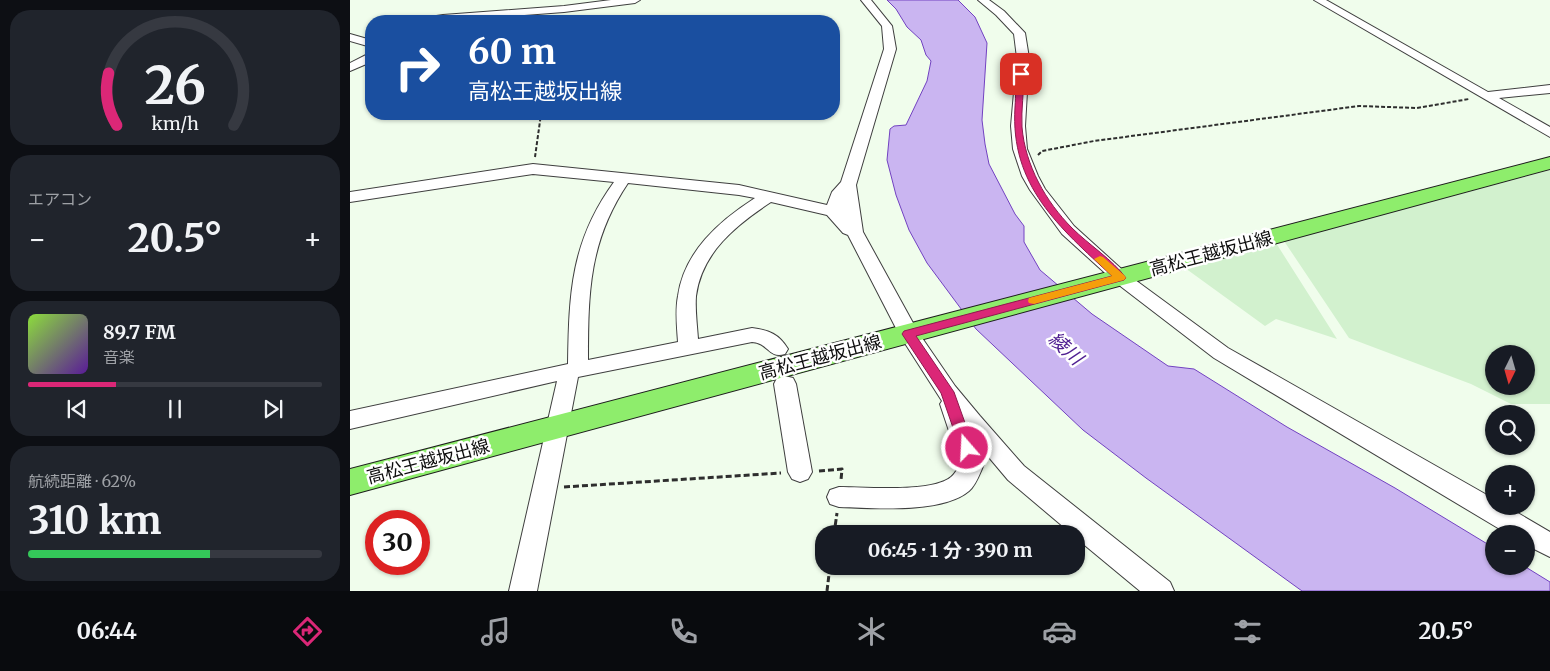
<!DOCTYPE html>
<html lang="ja">
<head>
<meta charset="utf-8">
<style>
  :root { --surface:#171b24; --page:#20242c; --text:#f1f3f6; --muted:#9ea1a6; --line:#363941; --accent:#db2777 }
  body { margin:0; font-family:Merriweather,"Noto Sans JP",serif; background:var(--page); color:var(--text); height:100vh; display:flex; flex-direction:column; font-size:19px; white-space:nowrap }
  * { box-sizing:border-box; margin:0 }
  p { font-size:16px; color:var(--muted) }
  .icon { flex:none; width:28px; height:28px; fill:none; stroke:currentColor; stroke-width:2; stroke-linecap:round; stroke-linejoin:round }
  .map { position:relative; flex:1; overflow:hidden }
  .sheet { display:flex; flex-direction:column; gap:10px; padding:10px; background:#0d0f14; width:350px }
  .sheet>* { flex:none }
  .hud { position:absolute; left:15px; top:15px; width:475px; height:105px; border-radius:20px; box-shadow:0 1px 4px #0004; background:#1a4fa0; color:#fff; overflow:hidden }
  .needle { width:32px; rotate:185deg }
  .buttons { position:absolute; left:1135px; top:345px; display:grid; gap:10px }
  .buttons a { display:grid; place-items:center; width:50px; height:50px; border-radius:50%; background:var(--surface); box-shadow:0 1px 4px #0004; font-size:25px }
  .speed { position:absolute; left:15px; top:510px; display:flex; gap:10px; font-size:25px; font-weight:700; text-align:center }
  .speed>* { display:grid; place-content:center; width:65px; height:65px; border-radius:50%; background:var(--surface); box-shadow:0 1px 4px #0004; line-height:1 }
  .speed .limit { border:8px solid #d22; background:#fff; color:#111 }
  .pin { position:absolute; display:grid; place-items:center; width:42px; height:42px; color:#fff; margin:-21px; border-radius:10px; box-shadow:0 2px 8px #0006 }
  .me { position:absolute; width:55px; margin:-28px; rotate:341deg; stroke-linejoin:round; filter:drop-shadow(0 0 4px #0008) }
  .turn { display:flex; align-items:center; gap:18px; height:105px; padding:0 20px; font-size:22px }
  .turn .icon { width:65px; height:65px; stroke-width:2.5 }
  .turn b { display:block; font-size:35px; line-height:42px }
  .big { font-size:38px; font-weight:700; line-height:1.1 }
  .sheet .tile { flex:1; display:flex; flex-direction:column; justify-content:center; gap:8px; min-width:0; padding:0 18px; border-radius:20px; background:var(--page) }
  .sheet .dial { align-items:center; gap:0 }
  .dial svg { height:130px; overflow:visible; fill:none; stroke:var(--line); stroke-width:7; stroke-linecap:round; text-anchor:middle }
  .dial text { fill:var(--text); stroke:none }
  .song { display:flex; align-items:center; gap:15px }
  .cover { width:60px; height:60px; border-radius:8px; background:linear-gradient(135deg,hsl(90 70% 55%),hsl(270 70% 35%)) }
  .played { height:5px; border-radius:2px; background:linear-gradient(90deg,var(--accent) 30%,var(--line) 30%) }
  .keys { display:flex; justify-content:space-around; direction:ltr }
  .heat { display:flex; justify-content:space-between; align-items:center; font-size:28px; direction:ltr }
  .charge { height:8px; border-radius:4px; background:linear-gradient(90deg,#34c759 62%,var(--line) 0) }
  .trip { position:absolute; left:465px; top:525px; width:270px; height:50px; border-radius:20px; background:var(--surface); box-shadow:0 1px 4px #0004; font-weight:700; line-height:50px; text-align:center }
  .dock { display:flex; height:80px; justify-content:space-around; align-items:center; background:#090b0e; color:var(--muted) }
  .dock .icon { width:35px; height:35px }
  .dock .current { color:var(--accent) }
  .dock b { font-size:22px; color:var(--text) }
  main { display:flex; flex:1; min-height:0 }
  .map>svg:first-child { display:block }
</style>
</head>
<body>
<main>
<section class="sheet">
<div class="tile dial"><svg viewBox="0 0 100 80">
<path d="M14 69A42 42 0 1 1 86 69"/>
<path d="M14 69A42 42 0 0 1 9 37" stroke="#db2777"/>
<text x="50" y="56" font-size="32" font-weight="700">26</text>
<text x="50" y="72" font-size="11">km/h</text>
</svg></div>
<div class="tile"><p>エアコン</p>
<div class="heat"><a>−</a><b class="big">20.5°</b><a>+</a></div>
</div>
<div class="tile">
<div class="song"><i class="cover"></i><div><b>89.7 FM</b><p>音楽</p></div></div>
<div class="played"></div>
<div class="keys"><svg class="icon" aria-label="previous" viewBox="0 0 24 24"><path d="M18 5L8 12l10 7zM5 5v14"/></svg><svg class="icon" aria-label="pause" viewBox="0 0 24 24"><path d="M8 5v14M16 5v14"/></svg><svg class="icon" aria-label="next" viewBox="0 0 24 24"><path d="M6 5l10 7-10 7zM19 5v14"/></svg></div>
</div>
<div class="tile"><p>航続距離 · 62%</p><b class="big">310 km</b><div class="charge"></div></div>
</section>
<div class="map">
<svg width="1200" height="591" viewBox="0 0 1200 591">
  <rect width="100%" height="100%" fill="#f0fdec"/>
  <g fill="#d2f1ce" fill-rule="evenodd">
    <path d="M1200 170V404H1161L1121 384 999 338 934 241ZM1144 354H1176V386H1144Z"/>
    <path d="M926 243 987 339 926 319 915 326 835 268Z"/>
  </g>
  <path fill="#cab5f1" stroke="#7242c1" d="M537 0H608L625 17 637 43 632 120 635 144 639 164 665 214 674 226V242L690 270 742 314 818 366 844 369 937 427 1045 488 1144 548V566H1174L1200 582V591H952L796 478 733 430 626 329 577 263 559 230 546 195 537 160 540 129 544 126 556 125 577 81 581 61 576 55 571 40 557 27 546 9Z"/>
  <g fill="none" stroke-linecap="round" stroke-linejoin="round">
    <defs>
      <g id="minor">
        <path d="M261 0H290L285 3 214 12 93 21H68L73 18 93 15 214 6Z"/>
        <path d="M511 0H521L542 26 546 49 506 185 513 232 568 332 605 386 630 416 674 466 820 582 824 591H790L726 538V534H722L658 480 626 442 634 464C630 473 626 485 619 491 592 514 522 508 489 507L480 504 477 497 480 490 489 487C515 487 582 493 601 477 605 474 608 468 610 464L590 404 592 401 549 334 498 235 493 233 477 215 421 202C386 225 352 252 346 296 345 310 347 324 348 339L402 328C419 330 429 334 438 349L435 354C418 359 419 343 402 342L228 377 187 591H159L207 381 0 429V411L218 364C219 293 221 241 264 182L183 174 0 202V192L183 164 389 185 477 205 482 192 491 182 534 49 532 26ZM278 183 389 195 405 198C369 221 334 252 328 296 325 311 327 327 328 342L238 360C238 292 239 241 278 183Z"/>
        <path d="M628 0H639L654 11 675 33 679 58 675 126 677 149 688 176 695 189 724 226 777 274 878 348 1144 499V506H1156L1200 532V557L1176 545V534H1158L864 358 765 282 712 234 680 190 672 176 663 149 661 126 667 58 664 34 646 15Z"/>
        <path d="M964 0H976L1138 92 1200 85V93L1149 98 1200 127V137Z"/>
        <path d="M0 34 21 40V47L0 41Z"/>
        <path d="M16 55H21V62L0 71V63Z"/>
        <path d="M435 376 443 378 446 384 462 472 458 479 450 482 442 479 438 472 424 384 427 378Z"/>
      </g>
      <path id="major" d="M1200 157V169L0 495V469Z"/>
    </defs>
    <use href="#minor" stroke="#3f3f3f" stroke-width="2"/>
    <use href="#major" stroke="#1d1d1d" stroke-width="2"/>
    <g stroke="#2e2e2e" stroke-width="2" stroke-dasharray="4 2" stroke-linecap="butt">
      <path d="M688 155 692 151 744 141 1009 106 1067 108 1119 99"/>
      <path d="M185 157 191 114"/>
    </g>
    <g stroke="#2e2e2e" stroke-width="3" stroke-dasharray="6 3" stroke-linecap="butt">
      <path d="M469 471 492 469 491 480"/>
      <path d="M214 487 431 473"/>
      <path d="M484 534 487 513"/>
      <path d="M477 591 480 566"/>
    </g>
    <use href="#minor" fill="#fff" fill-rule="evenodd"/>
    <use href="#major" fill="#8eed6c" fill-rule="evenodd"/>
  </g>
  <path fill="#db2777" stroke="#8e194d" d="M668 72 674 74C674 91 671 110 672 127 675 165 696 202 722 228 739 245 762 259 776 278L774 280 566 336 604 392 624 448 622 452 617 453 612 452 610 448 591 393 552 334 554 331 762 276C709 227 660 186 665 107 666 96 665 82 668 72Z"/>
  <path fill="#f59e0b" d="M750 256 753 257 774 275 776 278 774 280 684 304 679 303 678 301 679 298 762 276 744 259Z"/>
  <g text-anchor="middle" dominant-baseline="central" stroke-width="5" stroke-linejoin="round" paint-order="stroke">
    <g font-size="18" fill="#0c0c0c" stroke="#fff">
      <text transform="translate(861 253) rotate(-15)">高松王越坂出線</text>
      <text transform="translate(470 357) rotate(-15)">高松王越坂出線</text>
      <text transform="translate(78 461) rotate(-15)">高松王越坂出線</text>
    </g>
    <g font-size="19" font-style="italic" fill="#502092" stroke="#fff">
      <text transform="translate(716 348) rotate(42)">綾川</text>
    </g>
  </g>
</svg>
<div class="buttons">
<a><svg class="needle" viewBox="-14 -14 28 28"><path d="M0-13l5 13h-10z" fill="#e53935"/><path d="M0 13l5-13h-10z" fill="#9ea1a6"/></svg></a>
<a><svg class="icon" aria-label="search" viewBox="0 0 24 24"><circle cx="10" cy="10" r="6"/><path d="M15 15l6 6"/></svg></a>
<a>+</a>
<a>−</a>
</div>
<div class="speed"><div class="limit">30</div></div>
<div class="pin" style="left:671px;top:74px;background:#d93025"><svg class="icon" aria-label="arrive" viewBox="0 0 24 24"><path d="M6 21V4h12l-3 4 3 4H6"/></svg></div>
<svg class="me" style="left:617px;top:448px" viewBox="-20 -20 40 40"><circle r="17" fill="#db2777" stroke="#fff" stroke-width="3"/><path d="M0-11L8 9 0 5-8 9z" fill="#fff"/></svg>
<div class="trip">06:45 · 1 分 · 390 m</div>
<div class="hud">
<div class="turn"><svg class="icon" aria-label="right" viewBox="0 0 24 24"><path d="M7 20v-9h11M14 6l5 5-5 5"/></svg><div><b>60 m</b>高松王越坂出線</div></div>
</div>
</div>
</main>
<nav class="dock">
<b>06:44</b>
<svg class="icon current" aria-label="directions" viewBox="0 0 24 24"><path d="M12 3l9 9-9 9-9-9zM9 14v-3h6M13 9l2 2-2 2"/></svg>
<svg class="icon" aria-label="music" viewBox="0 0 24 24"><path d="M9 18V5l10-2v13"/><circle cx="6" cy="18" r="3"/><circle cx="16" cy="16" r="3"/></svg>
<svg class="icon" aria-label="phone" viewBox="0 0 24 24"><path d="M5 4h4l2 5-3 2q2 4 5 5l2-3 5 2v4C11 20 4 13 5 4z"/></svg>
<svg class="icon" aria-label="climate" viewBox="0 0 24 24"><path d="M12 3v18M4 7l16 10M4 17L20 7"/></svg>
<svg class="icon" aria-label="car" viewBox="0 0 24 24"><path d="M5 17H2v-5l4-1 3-4h7l3 4 3 1v5h-3M9 17h6M6 11h13"/><circle cx="7" cy="17" r="2"/><circle cx="17" cy="17" r="2"/></svg>
<svg class="icon" aria-label="filters" viewBox="0 0 24 24"><path d="M4 7h16M4 17h16"/><circle cx="9" cy="7" r="2"/><circle cx="15" cy="17" r="2"/></svg>
<b>20.5°</b>
</nav>
</body>
</html>
